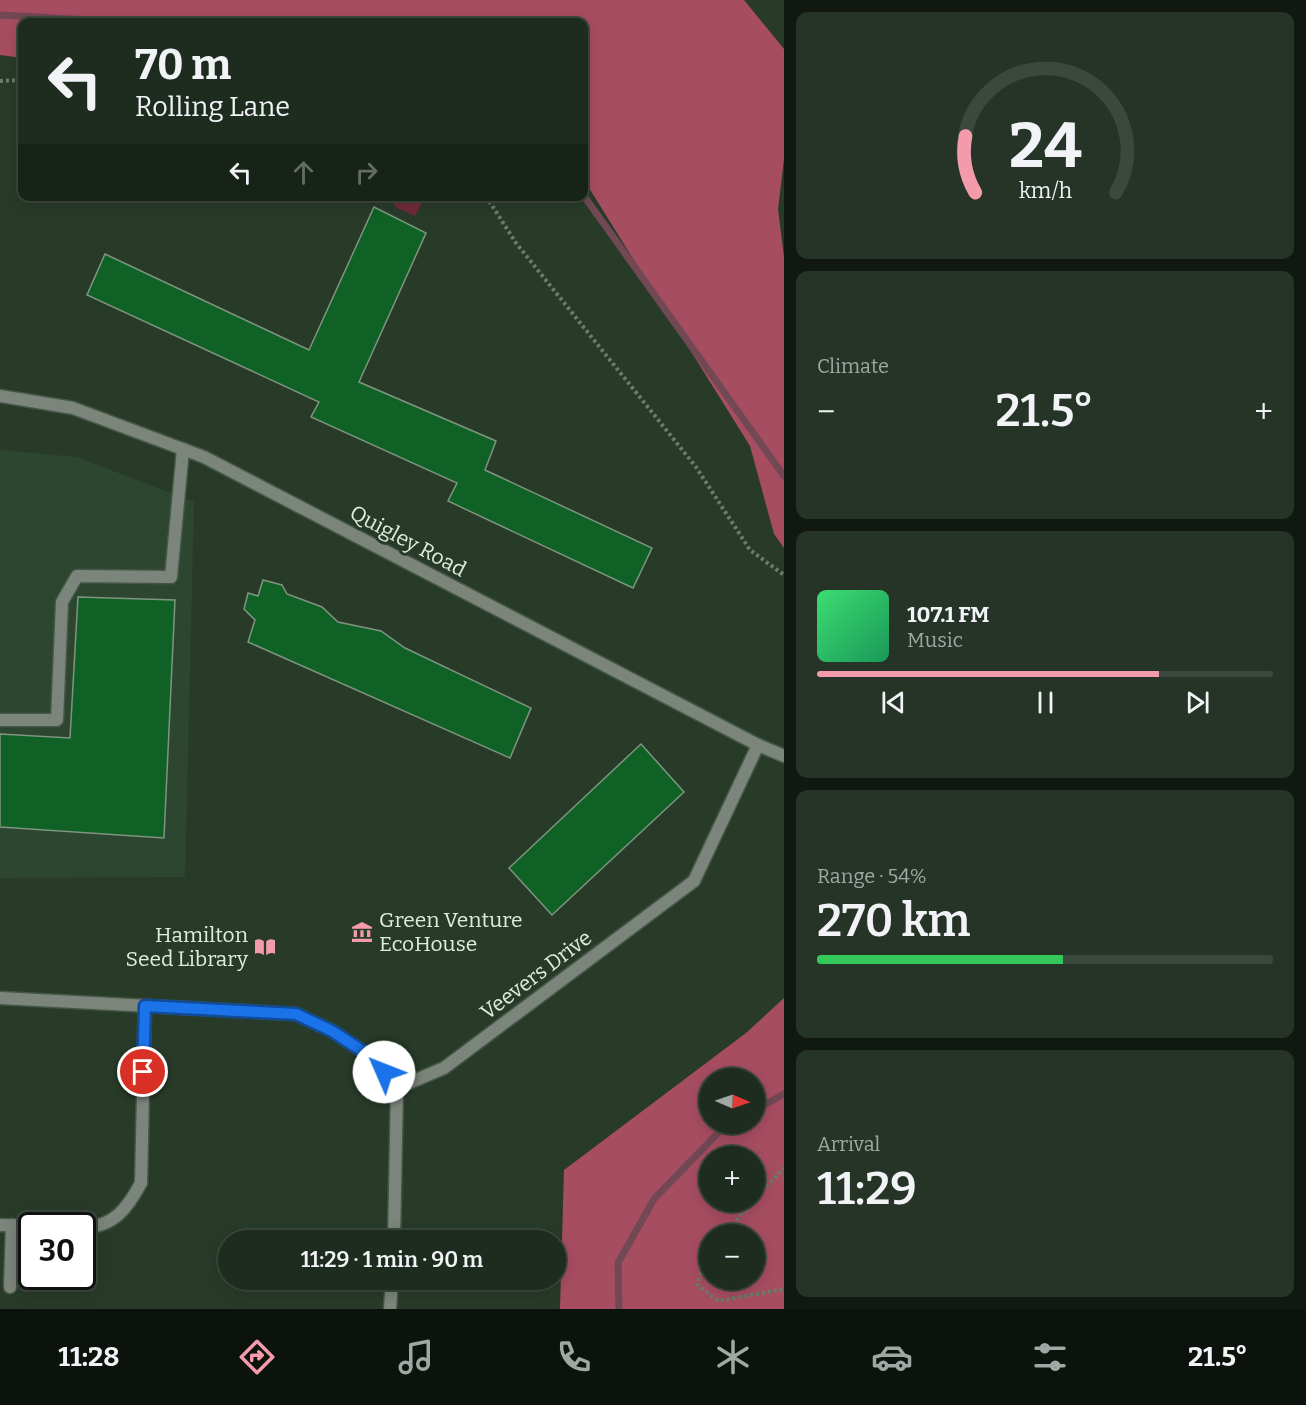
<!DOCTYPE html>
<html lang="en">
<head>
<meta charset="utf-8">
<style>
  :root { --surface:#1e2c1f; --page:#263428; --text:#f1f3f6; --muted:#a1a7a4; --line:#3c483d; --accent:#f39aab }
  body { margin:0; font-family:Bitter,serif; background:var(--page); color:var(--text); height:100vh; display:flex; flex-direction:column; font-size:22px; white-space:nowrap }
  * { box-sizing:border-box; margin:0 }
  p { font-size:20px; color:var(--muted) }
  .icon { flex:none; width:33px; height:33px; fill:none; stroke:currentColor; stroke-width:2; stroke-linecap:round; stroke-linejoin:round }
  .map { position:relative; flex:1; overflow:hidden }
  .drawer { display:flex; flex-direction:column; gap:12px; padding:12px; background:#101811; width:522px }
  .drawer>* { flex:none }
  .top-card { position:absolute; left:18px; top:18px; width:570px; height:183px; border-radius:12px; box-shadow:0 3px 15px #0003,0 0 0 2px var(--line); background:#1e2c1f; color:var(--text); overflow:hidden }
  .needle { width:39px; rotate:92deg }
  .buttons { position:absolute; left:699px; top:1068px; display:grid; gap:12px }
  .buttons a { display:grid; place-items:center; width:66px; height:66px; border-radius:50%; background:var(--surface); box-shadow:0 3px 15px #0003,0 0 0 2px var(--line); font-size:30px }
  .speed { position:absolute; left:18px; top:1212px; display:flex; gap:12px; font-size:30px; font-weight:700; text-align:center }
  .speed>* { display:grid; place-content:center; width:78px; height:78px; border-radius:50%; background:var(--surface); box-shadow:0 3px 15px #0003,0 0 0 2px var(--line); line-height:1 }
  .speed .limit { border:3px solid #111; border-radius:9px; background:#fff; color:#111 }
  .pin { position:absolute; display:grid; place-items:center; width:51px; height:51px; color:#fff; margin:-26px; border:3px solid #fff; border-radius:50%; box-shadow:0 2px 6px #0007 }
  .me { position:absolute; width:66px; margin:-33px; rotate:314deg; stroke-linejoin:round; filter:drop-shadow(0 0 4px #0008) }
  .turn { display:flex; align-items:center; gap:21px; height:126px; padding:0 18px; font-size:27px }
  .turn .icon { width:78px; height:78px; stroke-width:2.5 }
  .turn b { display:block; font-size:42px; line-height:51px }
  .lanes { display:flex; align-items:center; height:57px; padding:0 18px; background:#0003; justify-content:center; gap:30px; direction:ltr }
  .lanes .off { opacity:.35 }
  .big { font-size:45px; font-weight:600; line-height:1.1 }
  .drawer .card { flex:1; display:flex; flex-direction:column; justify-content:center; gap:9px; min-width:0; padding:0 21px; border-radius:12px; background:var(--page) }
  .drawer .dial { align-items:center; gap:0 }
  .dial svg { height:156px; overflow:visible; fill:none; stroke:var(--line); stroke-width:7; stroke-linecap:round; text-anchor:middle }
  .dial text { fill:var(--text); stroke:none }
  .song { display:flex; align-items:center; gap:18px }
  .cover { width:72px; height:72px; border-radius:9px; background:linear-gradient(135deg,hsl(140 70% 55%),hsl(150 70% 35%)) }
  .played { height:6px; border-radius:3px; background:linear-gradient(90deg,var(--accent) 75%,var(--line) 75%) }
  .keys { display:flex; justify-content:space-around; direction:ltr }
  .heat { display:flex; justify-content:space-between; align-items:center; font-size:33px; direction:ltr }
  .charge { height:9px; border-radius:4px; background:linear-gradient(90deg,#34c759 54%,var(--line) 0) }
  .trip { position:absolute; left:218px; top:1230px; width:348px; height:60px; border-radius:30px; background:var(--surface); box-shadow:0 3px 15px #0003,0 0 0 2px var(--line); font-weight:600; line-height:60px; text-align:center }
  .dock { display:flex; height:96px; justify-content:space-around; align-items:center; background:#0c120c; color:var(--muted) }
  .dock .icon { width:42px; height:42px }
  .dock .current { color:var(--accent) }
  .dock b { font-size:27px; color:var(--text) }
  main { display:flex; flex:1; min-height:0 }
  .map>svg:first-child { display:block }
</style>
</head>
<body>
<main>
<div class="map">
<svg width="784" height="1309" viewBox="0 0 784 1309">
  <rect width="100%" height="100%" fill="#283b29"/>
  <path fill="#2d4630" d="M0 450 77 457 194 502 185 877 0 878Z"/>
  <path fill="#702a3c" d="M389 197H425L415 216 397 208Z"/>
  <g fill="#a74d62" fill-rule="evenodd">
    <path d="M0 0H744L784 49V159L778 209 784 257V548L774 534 750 446 584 180V22H22V58L0 55Z"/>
    <path d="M784 998V1309H560L564 1170 746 1033ZM710 1078H754V1124H710ZM710 1156H754V1202H710ZM710 1234H754V1280H710Z"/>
  </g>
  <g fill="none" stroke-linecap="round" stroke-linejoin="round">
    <g stroke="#724855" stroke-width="7">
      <path d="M0 15 123 22"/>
      <path d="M584 196 784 476"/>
      <path d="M754 1111 784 1094"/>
      <path d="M619 1309 618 1263 654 1199 718 1133 734 1124"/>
    </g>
  </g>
  <g fill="#106125" stroke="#7f9580" stroke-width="1.5">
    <path d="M374 207 426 233 359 382 496 441 485 470 652 548 633 588 448 501 457 483 311 417 319 402 87 295 105 254 309 350Z"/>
    <path d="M263 580 282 585 287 594 322 607 338 622 381 631 405 648 531 708 510 758 248 642 255 620 244 609 248 593 258 596Z"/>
    <path d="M78 597 175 600 164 838 0 827V734L70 738Z"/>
    <path d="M641 744 684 792 552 915 509 868Z"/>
  </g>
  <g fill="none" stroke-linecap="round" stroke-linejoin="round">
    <defs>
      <path id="service" d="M0 720H57L62 602 77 576 171 577 183 449"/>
      <g id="minor">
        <path d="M0 998 296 1014 332 1031 370 1056 397 1088"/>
        <path d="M0 1225 32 1226"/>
        <path d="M82 1227C114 1228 128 1207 141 1183L145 1006"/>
        <path d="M394 1240 397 1088 444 1068 694 881 758 745"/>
        <path d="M10 1287 12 1225"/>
        <path d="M390 1309 392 1280"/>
      </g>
      <path id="tertiary" d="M0 396 73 408 204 457 758 745 784 756"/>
    </defs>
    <use href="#service" stroke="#455746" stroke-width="15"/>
    <use href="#minor" stroke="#455746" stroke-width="15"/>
    <use href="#tertiary" stroke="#455746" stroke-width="15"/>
    <g stroke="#6b7c6c" stroke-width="4" stroke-dasharray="3 3" stroke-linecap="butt">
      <path d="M0 81 22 80"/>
      <path d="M486 196 516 243 696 467 750 550 784 575"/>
      <path d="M754 1200 784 1168"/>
      <path d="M724 1234 753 1202"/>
      <path d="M710 1250 697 1284 718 1301 784 1289"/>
    </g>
    <use href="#service" stroke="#7c857c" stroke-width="12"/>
    <use href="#minor" stroke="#7c857c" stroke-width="12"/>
    <use href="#tertiary" stroke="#7c857c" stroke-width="12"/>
  </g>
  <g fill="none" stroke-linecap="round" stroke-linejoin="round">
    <defs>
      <path id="route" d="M143 1072 145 1006 296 1014 332 1031 370 1056 384 1072"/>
    </defs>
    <use href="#route" stroke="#114b97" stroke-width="15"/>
    <use href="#route" stroke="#1a73e8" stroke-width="10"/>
  </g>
  <defs>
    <symbol id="museum-bare" viewBox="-9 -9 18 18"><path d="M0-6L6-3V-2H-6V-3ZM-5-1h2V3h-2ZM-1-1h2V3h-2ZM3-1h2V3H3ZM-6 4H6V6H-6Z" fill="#f39aab" stroke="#283b29" stroke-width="2.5" paint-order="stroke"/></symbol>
    <symbol id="library-bare" viewBox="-9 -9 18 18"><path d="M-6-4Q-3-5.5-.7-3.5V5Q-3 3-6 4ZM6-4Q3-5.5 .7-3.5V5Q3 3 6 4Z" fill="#f39aab" stroke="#283b29" stroke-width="2.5" paint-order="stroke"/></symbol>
  </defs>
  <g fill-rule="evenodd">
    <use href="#museum-bare" x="347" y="917" width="30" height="30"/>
    <use href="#library-bare" x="250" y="932" width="30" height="30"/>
  </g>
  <g text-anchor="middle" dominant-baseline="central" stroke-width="6" stroke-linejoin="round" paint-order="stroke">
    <g font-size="21" fill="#e0ece1" stroke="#283b29">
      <text transform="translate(408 541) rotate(28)">Quigley Road</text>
      <text transform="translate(536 975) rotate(-37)">Veevers Drive</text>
    </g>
    <g font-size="21" fill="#e0ece1" stroke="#283b29" text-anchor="start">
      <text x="379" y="920">Green Venture<tspan x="379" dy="24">EcoHouse</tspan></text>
      <text x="248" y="935" text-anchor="end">Hamilton<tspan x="248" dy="24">Seed Library</tspan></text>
    </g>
  </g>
</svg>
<div class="buttons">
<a><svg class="needle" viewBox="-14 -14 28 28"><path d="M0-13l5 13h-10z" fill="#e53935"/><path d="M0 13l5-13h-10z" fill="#a1a7a4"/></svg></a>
<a>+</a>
<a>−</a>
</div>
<div class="speed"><div class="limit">30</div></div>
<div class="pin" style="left:143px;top:1072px;background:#d93025"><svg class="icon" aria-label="arrive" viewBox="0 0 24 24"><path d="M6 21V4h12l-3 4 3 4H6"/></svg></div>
<svg class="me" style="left:384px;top:1072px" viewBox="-20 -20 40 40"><circle r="19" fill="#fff"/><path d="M0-13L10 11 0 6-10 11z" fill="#1a73e8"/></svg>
<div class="trip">11:29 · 1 min · 90 m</div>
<div class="top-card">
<div class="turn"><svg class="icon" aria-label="left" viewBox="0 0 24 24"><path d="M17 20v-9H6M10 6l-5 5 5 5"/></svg><div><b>70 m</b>Rolling Lane</div></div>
<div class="lanes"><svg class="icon" aria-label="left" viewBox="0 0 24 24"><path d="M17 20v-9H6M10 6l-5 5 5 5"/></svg><svg class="icon off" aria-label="ahead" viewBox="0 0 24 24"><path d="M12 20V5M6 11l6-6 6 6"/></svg><svg class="icon off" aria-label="right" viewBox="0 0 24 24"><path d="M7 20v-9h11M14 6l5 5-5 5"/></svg></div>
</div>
</div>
<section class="drawer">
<div class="card dial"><svg viewBox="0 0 100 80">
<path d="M14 69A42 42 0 1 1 86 69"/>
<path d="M14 69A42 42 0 0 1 9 40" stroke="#f39aab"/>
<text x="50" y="56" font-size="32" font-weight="700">24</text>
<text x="50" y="72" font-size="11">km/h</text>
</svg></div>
<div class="card"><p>Climate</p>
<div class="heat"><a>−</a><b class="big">21.5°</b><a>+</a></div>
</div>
<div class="card">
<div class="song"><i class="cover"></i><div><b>107.1 FM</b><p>Music</p></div></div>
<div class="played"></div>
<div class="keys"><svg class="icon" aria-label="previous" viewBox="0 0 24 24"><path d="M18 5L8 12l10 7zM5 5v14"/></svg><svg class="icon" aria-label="pause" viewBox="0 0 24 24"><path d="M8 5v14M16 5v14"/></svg><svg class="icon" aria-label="next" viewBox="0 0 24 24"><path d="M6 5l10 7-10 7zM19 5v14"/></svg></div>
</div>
<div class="card"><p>Range · 54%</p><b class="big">270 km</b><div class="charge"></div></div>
<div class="card"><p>Arrival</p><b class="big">11:29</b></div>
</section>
</main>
<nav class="dock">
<b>11:28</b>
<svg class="icon current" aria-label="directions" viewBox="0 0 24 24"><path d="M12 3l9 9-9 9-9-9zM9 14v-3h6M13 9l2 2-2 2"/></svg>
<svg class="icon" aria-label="music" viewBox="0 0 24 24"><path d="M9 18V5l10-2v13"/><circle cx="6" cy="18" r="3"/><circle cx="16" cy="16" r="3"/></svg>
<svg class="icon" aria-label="phone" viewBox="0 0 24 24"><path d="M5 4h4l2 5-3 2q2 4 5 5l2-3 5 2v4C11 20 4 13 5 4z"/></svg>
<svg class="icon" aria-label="climate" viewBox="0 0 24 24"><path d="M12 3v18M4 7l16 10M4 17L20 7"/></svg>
<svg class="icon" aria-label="car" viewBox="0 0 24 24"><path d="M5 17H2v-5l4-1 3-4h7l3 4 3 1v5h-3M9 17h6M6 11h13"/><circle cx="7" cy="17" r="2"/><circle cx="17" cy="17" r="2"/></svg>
<svg class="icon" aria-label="filters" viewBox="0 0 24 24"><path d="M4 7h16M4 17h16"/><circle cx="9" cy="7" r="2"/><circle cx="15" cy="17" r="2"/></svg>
<b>21.5°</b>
</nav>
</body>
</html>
